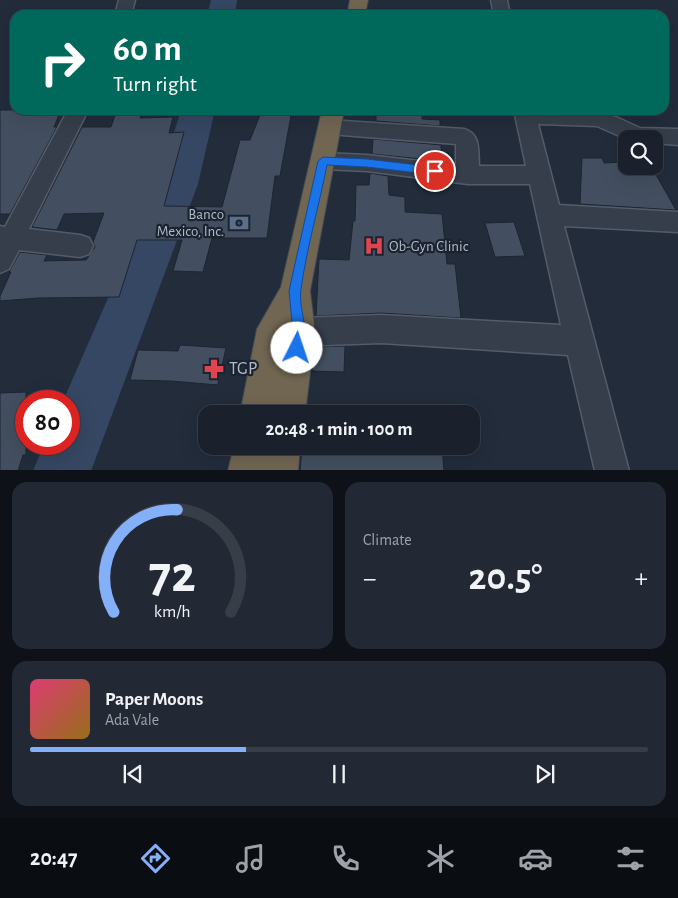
<!DOCTYPE html>
<html lang="en">
<head>
<meta charset="utf-8">
<style>
  :root { --surface:#1a212c; --page:#232934; --text:#f1f3f6; --muted:#9fa3a9; --line:#383e48; --accent:#84aff9 }
  body { margin:0; font-family:"Alegreya Sans",sans-serif; background:var(--page); color:var(--text); height:100vh; display:flex; flex-direction:column; font-size:19px; white-space:nowrap }
  * { box-sizing:border-box; margin:0 }
  p { font-size:16px; color:var(--muted) }
  .icon { flex:none; width:28px; height:28px; fill:none; stroke:currentColor; stroke-width:2; stroke-linecap:round; stroke-linejoin:round }
  .map { position:relative; height:470px; overflow:hidden }
  .panel { display:flex; flex-direction:column; gap:12px; padding:12px; background:#0e1218; flex:1 }
  .panel>* { flex:none }
  .banner { position:absolute; left:10px; top:10px; width:659px; height:105px; border-radius:15px; box-shadow:0 5px 20px #0002,0 0 0 1px var(--line); background:#00695c; color:#fff; overflow:hidden }
  .fabs { position:absolute; left:618px; top:130px; display:grid; gap:10px }
  .fabs a { display:grid; place-items:center; width:45px; height:45px; border-radius:10px; background:var(--surface); box-shadow:0 5px 20px #0002,0 0 0 1px var(--line); font-size:25px }
  .speed { position:absolute; left:15px; top:390px; display:flex; gap:10px; font-size:25px; font-weight:700; text-align:center }
  .speed>* { display:grid; place-content:center; width:65px; height:65px; border-radius:50%; background:var(--surface); box-shadow:0 5px 20px #0002,0 0 0 1px var(--line); line-height:1 }
  .speed .limit { border:8px solid #d22; background:#fff; color:#111 }
  .pin { position:absolute; display:grid; place-items:center; width:42px; height:42px; color:#fff; margin:-21px; border:2px solid #fff; border-radius:50%; box-shadow:0 1px 5px #0007 }
  .me { position:absolute; width:55px; margin:-28px; rotate:4deg; stroke-linejoin:round; filter:drop-shadow(0 0 4px #0008) }
  .turn { display:flex; align-items:center; gap:18px; height:105px; padding:0 20px; font-size:22px }
  .turn .icon { width:65px; height:65px; stroke-width:2.5 }
  .turn b { display:block; font-size:35px; line-height:42px }
  .big { font-size:38px; font-weight:700; line-height:1.1 }
  .panel .widget { flex:1; display:flex; flex-direction:column; justify-content:center; gap:8px; min-width:0; padding:0 18px; border-radius:15px; background:var(--page) }
  .panel .dial { align-items:center; gap:0 }
  .dial svg { height:130px; overflow:visible; fill:none; stroke:var(--line); stroke-width:7; stroke-linecap:round; text-anchor:middle }
  .dial text { fill:var(--text); stroke:none }
  .song { display:flex; align-items:center; gap:15px }
  .cover { width:60px; height:60px; border-radius:8px; background:linear-gradient(135deg,hsl(340 70% 55%),hsl(40 70% 35%)) }
  .played { height:5px; border-radius:2px; background:linear-gradient(90deg,var(--accent) 35%,var(--line) 35%) }
  .keys { display:flex; justify-content:space-around; direction:ltr }
  .heat { display:flex; justify-content:space-between; align-items:center; font-size:28px; direction:ltr }
  .panel .tiles { flex:1; display:grid; gap:12px; grid-template-columns:1fr 1fr }
  .widget:last-child { grid-column:span 2 }
  .trip { position:absolute; left:198px; top:405px; width:282px; height:50px; border-radius:15px; background:var(--surface); box-shadow:0 5px 20px #0002,0 0 0 1px var(--line); font-weight:700; line-height:50px; text-align:center }
  .dock { display:flex; height:80px; justify-content:space-around; align-items:center; background:#0a0d12; color:var(--muted) }
  .dock .icon { width:35px; height:35px }
  .dock .on { color:var(--accent) }
  .dock b { font-size:22px; color:var(--text) }
  .map>svg:first-child { display:block }
</style>
</head>
<body>
<div class="map">
<svg width="678" height="471" viewBox="0 0 678 471">
  <rect width="100%" height="100%" fill="#222c3b"/>
  <g fill="none" stroke-linecap="round" stroke-linejoin="round">
    <g fill="#354762" fill-rule="evenodd">
      <path d="M211 0H237L235 15H207Z"/>
      <path d="M181 110H215L198 184 91 471H33L44 444H69V401H63L158 184Z"/>
    </g>
  </g>
  <g fill="#434f60" stroke="#1d2532">
    <path d="M0 110H61L54 127H57L10 214H0Z"/>
    <path d="M262 110H292L280 176H275L267 238H212L203 272 173 271 182 240H137L119 297 38 298 0 301V296L11 272H9L20 252 47 255 44 261 86 260 95 247 93 242 104 213 64 214 57 230 32 227 82 127H111L115 115H141L140 118 173 117 169 133 184 132 164 206 222 207 240 140H250Z"/>
    <path d="M376 110H422V119L440 120V126L376 121Z"/>
    <path d="M373 139 441 145 442 161 372 154Z"/>
    <path d="M582 158H602L604 163 626 162V166H651L676 210 580 204Z"/>
    <path d="M370 173 388 176 389 195 405 197V212L442 214 447 264H455L461 318 381 313 316 316 319 259 349 260 353 221H355L356 185H369Z"/>
    <path d="M514 222 525 256 495 257 485 223Z"/>
    <path d="M180 345 226 348 222 366H219L218 385 171 381 130 380 138 350 178 351Z"/>
    <path d="M345 346 344 372 312 371 315 347Z"/>
    <path d="M26 392V455H23L18 471H0V393Z"/>
    <path d="M308 405 325 406 324 414H307Z"/>
    <path d="M302 446H442L444 471H300Z"/>
  </g>
  <g fill="none" stroke-linecap="round" stroke-linejoin="round">
    <defs>
      <g id="minor">
        <path d="M119 0H135L131 15H115Z"/>
        <path d="M491 0H507L510 15H494Z"/>
        <path d="M68 110H88L29 229 80 235 89 238 93 246 89 254 80 257 19 250 9 269 0 273V226L5 227Z"/>
        <path d="M514 110 597 112 616 117 640 128 678 129V145L654 143V139H626L597 126 538 124 559 205 678 212V232L564 226 629 471H595L568 355 381 343 299 346 289 342 285 332 289 322 299 318 381 315 561 325 530 184H468L367 171 323 169 315 167 312 161 315 155 323 153 367 155 456 165V144L329 134 322 132 319 127 322 122 329 120 464 129C481 134 478 151 479 166H526Z"/>
      </g>
      <g id="highway">
        <path d="M350 0H368L365 15H347Z"/>
        <path d="M322 110H344L310 291 315 332 305 414H240L257 329 281 287Z"/>
        <path d="M234 446H300L298 471H228Z"/>
      </g>
    </defs>
    <use href="#minor" stroke="#545c69" stroke-width="3"/>
    <use href="#highway" stroke="#414956" stroke-width="2"/>
    <use href="#minor" fill="#363e4b" fill-rule="evenodd"/>
    <use href="#highway" fill="#716652" fill-rule="evenodd"/>
  </g>
  <path fill="#1a73e8" stroke="#114b97" d="M323 157 367 159 435 167 440 171 435 175 367 167 327 165C319 206 307 247 301 289 298 310 311 331 302 353L297 355 292 353 290 348 293 332 289 291 318 161Z"/>
  <defs>
    <symbol id="bank-bare" viewBox="-9 -9 18 18"><path d="M-6-4H6V4H-6ZM0-2.3a2.3 2.3 0 1 0 0 4.6a2.3 2.3 0 1 0 0-4.6Z" fill="#5c6f8a" stroke="#1b2330" stroke-width="2.5" paint-order="stroke"/></symbol>
    <symbol id="hospital-bare" viewBox="-9 -9 18 18"><path d="M-5-5h3v3.5h4V-5h3V5h-3V1.5h-4V5h-3Z" fill="#e0444e" stroke="#1b2330" stroke-width="2.5" paint-order="stroke"/></symbol>
    <symbol id="pharmacy-bare" viewBox="-9 -9 18 18"><path d="M-2-6h4v4h4v4h-4v4h-4v-4h-4v-4h4Z" fill="#e0444e" stroke="#1b2330" stroke-width="2.5" paint-order="stroke"/></symbol>
  </defs>
  <g fill-rule="evenodd">
    <use href="#bank-bare" x="225" y="209" width="28" height="28"/>
    <use href="#hospital-bare" x="360" y="232" width="28" height="28"/>
    <use href="#pharmacy-bare" x="200" y="355" width="28" height="28"/>
  </g>
  <g text-anchor="middle" dominant-baseline="central" stroke-width="4.5" stroke-linejoin="round" paint-order="stroke">
    <g font-size="15" fill="#b1b9c7" stroke="#1b2330" text-anchor="end">
      <text x="224" y="214">Banco<tspan x="224" dy="17">Mexico, Inc.</tspan></text>
      <text x="389" y="246" text-anchor="start">Ob-Gyn Clinic</text>
    </g>
    <g font-size="18" fill="#b1b9c7" stroke="#1b2330" text-anchor="start">
      <text x="229" y="369">TGP</text>
    </g>
  </g>
</svg>
<div class="fabs">
<a><svg class="icon" aria-label="search" viewBox="0 0 24 24"><circle cx="10" cy="10" r="6"/><path d="M15 15l6 6"/></svg></a>
</div>
<div class="speed"><div class="limit">80</div></div>
<div class="pin" style="left:435px;top:171px;background:#d93025"><svg class="icon" aria-label="arrive" viewBox="0 0 24 24"><path d="M6 21V4h12l-3 4 3 4H6"/></svg></div>
<svg class="me" style="left:297px;top:348px" viewBox="-20 -20 40 40"><circle r="19" fill="#fff"/><path d="M0-13L10 11 0 6-10 11z" fill="#1a73e8"/></svg>
<div class="trip">20:48 · 1 min · 100 m</div>
<div class="banner">
<div class="turn"><svg class="icon" aria-label="right" viewBox="0 0 24 24"><path d="M7 20v-9h11M14 6l5 5-5 5"/></svg><div><b>60 m</b>Turn right</div></div>
</div>
</div>
<section class="panel">
<div class="tiles">
<div class="widget dial"><svg viewBox="0 0 100 80">
<path d="M14 69A42 42 0 1 1 86 69"/>
<path d="M14 69A42 42 0 0 1 53 6" stroke="#84aff9"/>
<text x="50" y="56" font-size="32" font-weight="700">72</text>
<text x="50" y="72" font-size="11">km/h</text>
</svg></div>
<div class="widget"><p>Climate</p>
<div class="heat"><a>−</a><b class="big">20.5°</b><a>+</a></div>
</div>
<div class="widget">
<div class="song"><i class="cover"></i><div><b>Paper Moons</b><p>Ada Vale</p></div></div>
<div class="played"></div>
<div class="keys"><svg class="icon" aria-label="previous" viewBox="0 0 24 24"><path d="M18 5L8 12l10 7zM5 5v14"/></svg><svg class="icon" aria-label="pause" viewBox="0 0 24 24"><path d="M8 5v14M16 5v14"/></svg><svg class="icon" aria-label="next" viewBox="0 0 24 24"><path d="M6 5l10 7-10 7zM19 5v14"/></svg></div>
</div>
</div>
</section>
<nav class="dock">
<b>20:47</b>
<svg class="icon on" aria-label="directions" viewBox="0 0 24 24"><path d="M12 3l9 9-9 9-9-9zM9 14v-3h6M13 9l2 2-2 2"/></svg>
<svg class="icon" aria-label="music" viewBox="0 0 24 24"><path d="M9 18V5l10-2v13"/><circle cx="6" cy="18" r="3"/><circle cx="16" cy="16" r="3"/></svg>
<svg class="icon" aria-label="phone" viewBox="0 0 24 24"><path d="M5 4h4l2 5-3 2q2 4 5 5l2-3 5 2v4C11 20 4 13 5 4z"/></svg>
<svg class="icon" aria-label="climate" viewBox="0 0 24 24"><path d="M12 3v18M4 7l16 10M4 17L20 7"/></svg>
<svg class="icon" aria-label="car" viewBox="0 0 24 24"><path d="M5 17H2v-5l4-1 3-4h7l3 4 3 1v5h-3M9 17h6M6 11h13"/><circle cx="7" cy="17" r="2"/><circle cx="17" cy="17" r="2"/></svg>
<svg class="icon" aria-label="filters" viewBox="0 0 24 24"><path d="M4 7h16M4 17h16"/><circle cx="9" cy="7" r="2"/><circle cx="15" cy="17" r="2"/></svg>
</nav>
</body>
</html>
